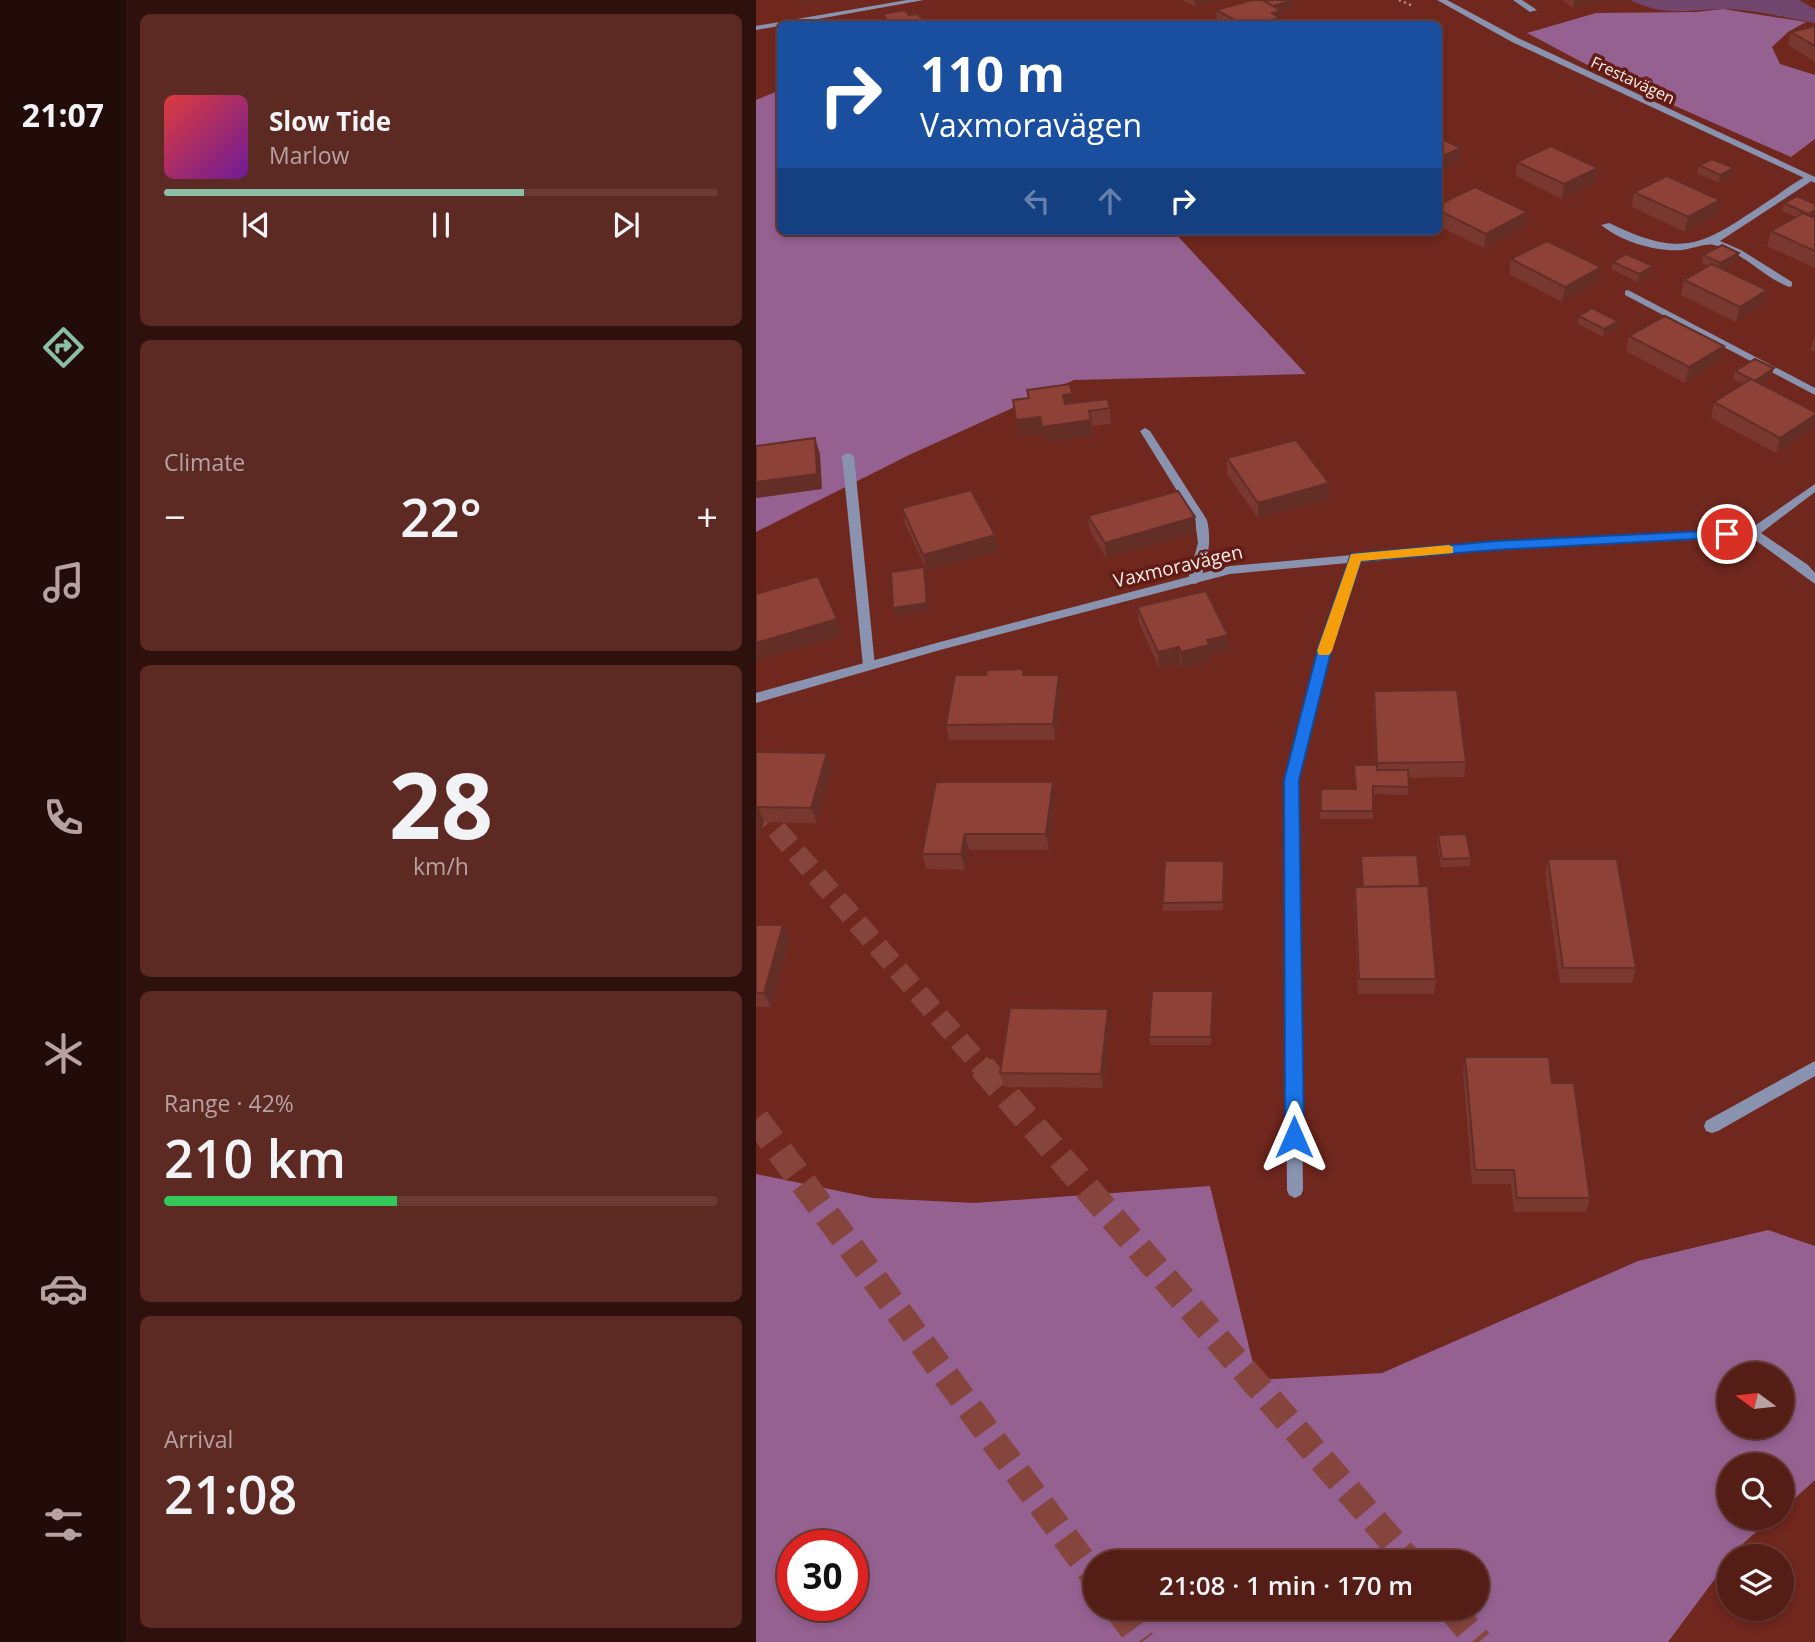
<!DOCTYPE html>
<html lang="en">
<head>
<meta charset="utf-8">
<style>
  :root { --surface:#541d16; --page:#5d2a23; --text:#f1f3f6; --muted:#b5a2a1; --line:#6a3b35; --accent:#8abfa5 }
  body { margin:0; font-family:"Open Sans",sans-serif; background:var(--page); color:var(--text); height:100vh; display:flex; flex-direction:column; font-size:26px; white-space:nowrap }
  * { box-sizing:border-box; margin:0 }
  p { font-size:23px; color:var(--muted) }
  .icon { flex:none; width:38px; height:38px; fill:none; stroke:currentColor; stroke-width:2; stroke-linecap:round; stroke-linejoin:round }
  .map { position:relative; flex:1; overflow:hidden }
  .drawer { display:flex; flex-direction:column; gap:14px; padding:14px; background:#2e100c; width:630px }
  .drawer>* { flex:none }
  .top-card { position:absolute; left:21px; top:21px; width:665px; height:214px; border-radius:10px; box-shadow:0 4px 10px #0003,0 0 0 2px var(--line); background:#1a4fa0; color:#fff; overflow:hidden }
  .needle { width:46px; rotate:285deg }
  .controls { position:absolute; left:961px; top:1362px; display:grid; gap:14px }
  .controls a { display:grid; place-items:center; width:77px; height:77px; border-radius:50%; background:var(--surface); box-shadow:0 4px 10px #0003,0 0 0 2px var(--line); font-size:35px }
  .speed { position:absolute; left:21px; top:1530px; display:flex; gap:14px; font-size:35px; font-weight:700; text-align:center }
  .speed>* { display:grid; place-content:center; width:91px; height:91px; border-radius:50%; background:var(--surface); box-shadow:0 4px 10px #0003,0 0 0 2px var(--line); line-height:1 }
  .speed .limit { border:10px solid #d22; background:#fff; color:#111 }
  .pin { position:absolute; display:grid; place-items:center; width:60px; height:60px; color:#fff; margin:-30px; border:4px solid #fff; border-radius:50%; box-shadow:0 2px 7px #0007 }
  .me { position:absolute; width:77px; margin:-38px; rotate:0deg; stroke-linejoin:round; filter:drop-shadow(0 0 5px #0008) }
  .turn { display:flex; align-items:center; gap:24px; height:147px; padding:0 28px; font-size:32px }
  .turn .icon { width:91px; height:91px; stroke-width:2.5 }
  .turn b { display:block; font-size:49px; line-height:60px }
  .lanes { display:flex; align-items:center; height:66px; padding:0 28px; background:#0003; justify-content:center; gap:35px; direction:ltr }
  .lanes .off { opacity:.35 }
  .big { font-size:52px; font-weight:600; line-height:1.1 }
  .drawer .card { flex:1; display:flex; flex-direction:column; justify-content:center; gap:10px; min-width:0; padding:0 24px; border-radius:10px; background:var(--page) }
  .drawer .dial { align-items:center; gap:0 }
  .dial b { font-size:91px; line-height:1 }
  .song { display:flex; align-items:center; gap:21px }
  .cover { width:84px; height:84px; border-radius:10px; background:linear-gradient(135deg,hsl(0 70% 55%),hsl(280 70% 35%)) }
  .played { height:7px; border-radius:4px; background:linear-gradient(90deg,var(--accent) 65%,var(--line) 65%) }
  .keys { display:flex; justify-content:space-around; direction:ltr }
  .heat { display:flex; justify-content:space-between; align-items:center; font-size:38px; direction:ltr }
  .charge { height:10px; border-radius:5px; background:linear-gradient(90deg,#34c759 42%,var(--line) 0) }
  .trip { position:absolute; left:327px; top:1550px; width:406px; height:70px; border-radius:35px; background:var(--surface); box-shadow:0 4px 10px #0003,0 0 0 2px var(--line); font-weight:600; line-height:70px; text-align:center }
  main { display:flex; flex:1; min-height:0 }
  .tab-bar { display:flex; flex-direction:column; width:126px; justify-content:space-around; align-items:center; background:#220c09; color:var(--muted) }
  .tab-bar .icon { width:49px; height:49px }
  .tab-bar .active { color:var(--accent) }
  .tab-bar b { font-size:32px; color:var(--text) }
  .map>svg:first-child { display:block }
</style>
</head>
<body>
<main>
<nav class="tab-bar">
<b>21:07</b>
<svg class="icon active" aria-label="directions" viewBox="0 0 24 24"><path d="M12 3l9 9-9 9-9-9zM9 14v-3h6M13 9l2 2-2 2"/></svg>
<svg class="icon" aria-label="music" viewBox="0 0 24 24"><path d="M9 18V5l10-2v13"/><circle cx="6" cy="18" r="3"/><circle cx="16" cy="16" r="3"/></svg>
<svg class="icon" aria-label="phone" viewBox="0 0 24 24"><path d="M5 4h4l2 5-3 2q2 4 5 5l2-3 5 2v4C11 20 4 13 5 4z"/></svg>
<svg class="icon" aria-label="climate" viewBox="0 0 24 24"><path d="M12 3v18M4 7l16 10M4 17L20 7"/></svg>
<svg class="icon" aria-label="car" viewBox="0 0 24 24"><path d="M5 17H2v-5l4-1 3-4h7l3 4 3 1v5h-3M9 17h6M6 11h13"/><circle cx="7" cy="17" r="2"/><circle cx="17" cy="17" r="2"/></svg>
<svg class="icon" aria-label="filters" viewBox="0 0 24 24"><path d="M4 7h16M4 17h16"/><circle cx="9" cy="7" r="2"/><circle cx="15" cy="17" r="2"/></svg>
</nav>
<section class="drawer">
<div class="card">
<div class="song"><i class="cover"></i><div><b>Slow Tide</b><p>Marlow</p></div></div>
<div class="played"></div>
<div class="keys"><svg class="icon" aria-label="previous" viewBox="0 0 24 24"><path d="M18 5L8 12l10 7zM5 5v14"/></svg><svg class="icon" aria-label="pause" viewBox="0 0 24 24"><path d="M8 5v14M16 5v14"/></svg><svg class="icon" aria-label="next" viewBox="0 0 24 24"><path d="M6 5l10 7-10 7zM19 5v14"/></svg></div>
</div>
<div class="card"><p>Climate</p>
<div class="heat"><a>−</a><b class="big">22°</b><a>+</a></div>
</div>
<div class="card dial"><b>28</b><p>km/h</p></div>
<div class="card"><p>Range · 42%</p><b class="big">210 km</b><div class="charge"></div></div>
<div class="card"><p>Arrival</p><b class="big">21:08</b></div>
</section>
<div class="map">
<svg width="1059" height="1642" viewBox="0 0 1059 1642">
  <rect width="100%" height="100%" fill="#70271e"/>
  <path fill="#70466d" d="M874 0H1043L1059 9V23C1029 18 997 9 966 9 928 10 910 17 874 0Z"/>
  <g fill="#956191" fill-rule="evenodd">
    <path d="M967 9 1050 22 1032 32 1016 47 1024 64 1059 75V139L1035 157 858 79 771 33 840 13 940 12Z"/>
    <path d="M24 90V231H417L550 374 318 380 153 455 0 532V100Z"/>
    <path d="M0 1174 117 1198 218 1203 454 1186 501 1380 626 1373 882 1261 1012 1230 1059 1246V1480L1026 1510V1465H973V1517H1017L973 1556V1560L912 1642H0ZM973 1374H1026V1426H973ZM37 1545H96V1605H37ZM340 1563H721V1608H340Z"/>
  </g>
  <g fill="none" stroke-linecap="round" stroke-linejoin="round">
    <path stroke="#85453d" stroke-width="21" stroke-dasharray="21 10" stroke-linecap="butt" d="M0 806 227 1068"/>
    <g stroke="#85453d" stroke-width="27" stroke-dasharray="27 13" stroke-linecap="butt">
      <path d="M226 1067 655 1563"/>
      <path d="M0 1119 340 1579"/>
      <path d="M361 1608 386 1642"/>
      <path d="M694 1608 723 1642"/>
    </g>
    <path stroke="#bb948f" stroke-width="2.5" stroke-dasharray="2 3.5" stroke-linecap="butt" d="M643 0 657 6"/>
    <g fill="#8993af" fill-rule="evenodd">
      <path d="M757 0H766L781 10 774 12Z"/>
      <path d="M1054 175 1058 178 1057 180 964 241 985 250 1036 282V286L1033 287C1007 277 986 251 958 245 949 243 936 249 926 250 900 252 866 242 845 225L853 223C933 262 949 242 1017 198 1029 190 1041 180 1054 175Z"/>
      <path d="M872 290 1059 388V395L869 295V291Z"/>
      <path d="M389 428 394 431 451 520C456 541 452 563 442 583L438 584 432 580 442 543 439 520 384 431Z"/>
      <path d="M92 453 98 456 119 666 113 670 107 666 86 456Z"/>
      <path d="M1059 1061V1076L962 1131 956 1133 950 1131 948 1126 950 1121Z"/>
    </g>
    <g fill="#8993af" fill-rule="evenodd">
      <path d="M151 0H168L0 30V26Z"/>
      <path d="M1059 484V492L1005 533 1052 565 1059 573V584L995 537 739 550 605 562 575 648 542 780 547 1190 545 1195 539 1198 533 1195 531 1190 528 780 563 648 592 563 474 574 184 650 0 703V693L184 642 474 566 739 542 994 529Z"/>
    </g>
    <path fill="#8993af" fill-rule="evenodd" d="M681 0H691L762 38 1059 177V183L756 42Z"/>
  </g>
  <g fill="#79382f">
    <path d="M426 0H462L439 7Z"/>
    <path d="M806 0H853L817 8Z"/>
    <path d="M538 7 525 11V24H463L461 23 460 10Z"/>
    <path d="M1059 26V62L1032 45 1035 32Z"/>
    <path d="M761 162 842 168 839 183 806 199 760 176Z"/>
    <path d="M943 165 976 176 963 183 941 173Z"/>
    <path d="M878 192 961 215 929 232 876 207Z"/>
    <path d="M1028 203 1059 217H1058L1059 218V268L1011 246 1015 231 1040 217 1026 211Z"/>
    <path d="M682 205 771 212 770 227 728 248 682 226Z"/>
    <path d="M947 255 982 260 966 269 1007 305 980 322 925 295 928 280 952 266 946 263Z"/>
    <path d="M755 259 842 282 806 302 753 274Z"/>
    <path d="M857 262 897 266 895 274 882 282 855 269Z"/>
    <path d="M823 316 861 329 847 337 822 324Z"/>
    <path d="M1059 335V353L1054 350Z"/>
    <path d="M873 336 964 361 929 383 870 351Z"/>
    <path d="M1018 368 1015 376 1004 384 1056 429 1020 453 955 418 958 402 987 384 977 379 979 371Z"/>
    <path d="M316 394 317 403 354 408 355 424 336 426 337 436 289 442 287 433 262 436Z"/>
    <path d="M471 458 572 499 502 518 471 474Z"/>
    <path d="M146 508 239 535 242 551 171 570 149 524Z"/>
    <path d="M332 516 439 517 440 533 350 558 334 531Z"/>
    <path d="M381 607 472 635 473 651 454 655V661L426 668 424 663 403 668 383 623Z"/>
    <path d="M268 675 306 691 299 740H193L190 725Z"/>
    <path d="M618 691 710 762 708 777 652 778V795L617 794V819H564L565 789H599L598 765H620L617 706Z"/>
    <path d="M0 752 71 753 76 768 61 823 8 822 0 846Z"/>
    <path d="M297 782 299 797 293 850H213L209 870 170 869 166 854Z"/>
    <path d="M682 835 715 858 714 866 685 867 681 843Z"/>
    <path d="M605 856 664 886 680 979 678 994H602L598 902 599 887H606Z"/>
    <path d="M792 859 880 968 876 983H804L789 874Z"/>
    <path d="M468 861 467 910 407 911V903Z"/>
    <path d="M0 925 34 940 15 1007H0Z"/>
    <path d="M457 999 455 1045H394L393 1037Z"/>
    <path d="M354 1024 347 1088 248 1087 244 1073Z"/>
    <path d="M709 1057 796 1083 834 1198 830 1212H758L755 1184H716L707 1072Z"/>
  </g>
  <g fill="#632e26">
    <path d="M42 0H62L43 3Z"/>
    <path d="M439 0H462L439 7Z"/>
    <path d="M538 0V7L510 15 509 8Z"/>
    <path d="M818 0H853L817 8Z"/>
    <path d="M525 11V24H498L516 13Z"/>
    <path d="M705 148 703 162 682 172V158Z"/>
    <path d="M842 168 839 183 806 199 808 184Z"/>
    <path d="M978 168 976 176 963 183 964 175Z"/>
    <path d="M964 200 961 215 929 232 932 217Z"/>
    <path d="M1059 210V217L1050 222 1052 214Z"/>
    <path d="M771 212 770 227 728 248 730 234Z"/>
    <path d="M983 253 982 260 962 271 964 263Z"/>
    <path d="M897 266 895 274 882 282 883 274Z"/>
    <path d="M845 267 842 282 806 302 809 287Z"/>
    <path d="M1011 290 1007 305 980 322 984 307Z"/>
    <path d="M862 321 861 329 847 337 848 329Z"/>
    <path d="M968 346 964 361 929 383 933 367Z"/>
    <path d="M1018 368 1015 376 997 389 999 381Z"/>
    <path d="M316 394 318 409 309 410 307 395Z"/>
    <path d="M1059 415V421L1056 429 1020 453 1024 438Z"/>
    <path d="M284 417 287 433 262 436 260 420Z"/>
    <path d="M335 420 337 436 289 442 286 427Z"/>
    <path d="M59 438 64 454 66 489 0 498V482Z"/>
    <path d="M573 483 572 499 502 518V503Z"/>
    <path d="M439 517 440 533 350 558 349 543Z"/>
    <path d="M239 535 242 551 171 570 167 555Z"/>
    <path d="M168 567 170 576 173 611 139 616 137 608Z"/>
    <path d="M81 619 86 635 0 661V643Z"/>
    <path d="M472 635 473 651 454 655V661L426 668 425 652 451 640Z"/>
    <path d="M423 647 424 663 403 668 402 652Z"/>
    <path d="M303 675 306 691 299 740 297 724Z"/>
    <path d="M71 753 76 768 61 823 55 808Z"/>
    <path d="M297 782 299 797 293 850 290 834Z"/>
    <path d="M2 807 8 822 0 846V812Z"/>
    <path d="M209 834 213 850 209 870 205 854Z"/>
    <path d="M27 925 34 940 15 1007 8 993Z"/>
    <path d="M352 1009 354 1024 347 1088 345 1074Z"/>
  </g>
  <g fill="#8d4137" stroke="#632e26" stroke-width="2">
    <path d="M496 0H507L525 11 516 13 523 18 498 24H486L460 10Z"/>
    <path d="M507 0H538L517 6Z"/>
    <path d="M148 10 153 15 162 14 171 24H123L121 22 131 20 127 14Z"/>
    <path d="M1059 26V46L1035 32Z"/>
    <path d="M682 137 705 148 682 158Z"/>
    <path d="M795 146 842 168 808 184 761 162Z"/>
    <path d="M956 159 978 168 964 175 943 165Z"/>
    <path d="M911 176 964 200 932 217 878 192Z"/>
    <path d="M719 187 771 212 730 234 682 210V205Z"/>
    <path d="M1041 196 1059 204V210L1052 214 1028 203Z"/>
    <path d="M1047 213 1059 218V251L1015 231Z"/>
    <path d="M791 241 845 267 809 287 755 259Z"/>
    <path d="M966 245 983 253 964 263 947 255Z"/>
    <path d="M870 254 897 266 883 274 857 262Z"/>
    <path d="M956 264 1011 290 984 307 928 280Z"/>
    <path d="M836 308 862 321 848 329 823 316Z"/>
    <path d="M909 316 968 346 933 367 873 336Z"/>
    <path d="M999 359 1018 368 999 381 979 371Z"/>
    <path d="M995 379 1059 412V415L1024 438 958 402Z"/>
    <path d="M314 384 316 394 307 395 309 404 351 399 354 408 333 411 335 420 286 427 284 417 260 420 257 400 273 398 271 390Z"/>
    <path d="M59 438 61 474 0 482V446Z"/>
    <path d="M540 440 573 483 502 503 471 458Z"/>
    <path d="M215 490 239 535 167 555 146 508Z"/>
    <path d="M422 491 439 517 349 543 332 516Z"/>
    <path d="M168 567 171 603 137 608 135 572Z"/>
    <path d="M62 576 81 619 0 643V594Z"/>
    <path d="M450 591 472 635 451 640 453 645 425 652 423 647 402 652 381 607Z"/>
    <path d="M267 669V675H303L297 724 190 725 199 675H230L231 670Z"/>
    <path d="M701 690 710 762 621 763 618 691Z"/>
    <path d="M0 752 71 753 55 808 2 807 0 812Z"/>
    <path d="M598 765H621V770H652L653 787 617 786V811H565V789H600Z"/>
    <path d="M180 782H297L290 834H209L205 854H166Z"/>
    <path d="M710 834 715 858 686 859 682 835Z"/>
    <path d="M661 855 664 886 607 887 605 856Z"/>
    <path d="M792 859H861L880 968H807Z"/>
    <path d="M409 861H468L467 902 407 903Z"/>
    <path d="M672 886 680 979H603L599 887Z"/>
    <path d="M0 925H27L8 993H0Z"/>
    <path d="M396 991H457L455 1037H393Z"/>
    <path d="M254 1008 352 1009 345 1074 244 1073Z"/>
    <path d="M709 1057H793L796 1083H818L834 1198H761L758 1170H719Z"/>
  </g>
  <path fill="#1a73e8" stroke="#114b97" stroke-width="2" d="M971 530 976 531V537L739 550 605 561 576 648 543 780 548 1137 545 1143 538 1145 532 1143 529 1137 528 780 562 648 595 554 739 541Z"/>
  <path fill="#f59e0b" d="M693 545 697 547V553L605 561 576 651 573 655H563L561 651 595 554Z"/>
  <g text-anchor="middle" dominant-baseline="central" stroke-width="7" stroke-linejoin="round" paint-order="stroke">
    <g font-size="16" fill="#f9efed" stroke="#641b14">
      <text transform="translate(877 80) rotate(25)">Frestavägen</text>
    </g>
    <g font-size="19" fill="#f9efed" stroke="#641b14">
      <text transform="translate(422 566) rotate(-13)">Vaxmoravägen</text>
    </g>
  </g>
</svg>
<div class="controls">
<a><svg class="needle" viewBox="-14 -14 28 28"><path d="M0-13l5 13h-10z" fill="#e53935"/><path d="M0 13l5-13h-10z" fill="#b5a2a1"/></svg></a>
<a><svg class="icon" aria-label="search" viewBox="0 0 24 24"><circle cx="10" cy="10" r="6"/><path d="M15 15l6 6"/></svg></a>
<a><svg class="icon" aria-label="layers" viewBox="0 0 24 24"><path d="M12 4l9 5-9 5-9-5zM3 14l9 5 9-5"/></svg></a>
</div>
<div class="speed"><div class="limit">30</div></div>
<div class="pin" style="left:971px;top:534px;background:#d93025"><svg class="icon" aria-label="arrive" viewBox="0 0 24 24"><path d="M6 21V4h12l-3 4 3 4H6"/></svg></div>
<svg class="me" style="left:538px;top:1137px" viewBox="-20 -20 40 40"><path d="M0-17L14 15 0 8-14 15z" fill="#1a73e8" stroke="#fff" stroke-width="4"/></svg>
<div class="trip">21:08 · 1 min · 170 m</div>
<div class="top-card">
<div class="turn"><svg class="icon" aria-label="right" viewBox="0 0 24 24"><path d="M7 20v-9h11M14 6l5 5-5 5"/></svg><div><b>110 m</b>Vaxmoravägen</div></div>
<div class="lanes"><svg class="icon off" aria-label="left" viewBox="0 0 24 24"><path d="M17 20v-9H6M10 6l-5 5 5 5"/></svg><svg class="icon off" aria-label="ahead" viewBox="0 0 24 24"><path d="M12 20V5M6 11l6-6 6 6"/></svg><svg class="icon" aria-label="right" viewBox="0 0 24 24"><path d="M7 20v-9h11M14 6l5 5-5 5"/></svg></div>
</div>
</div>
</main>
</body>
</html>
